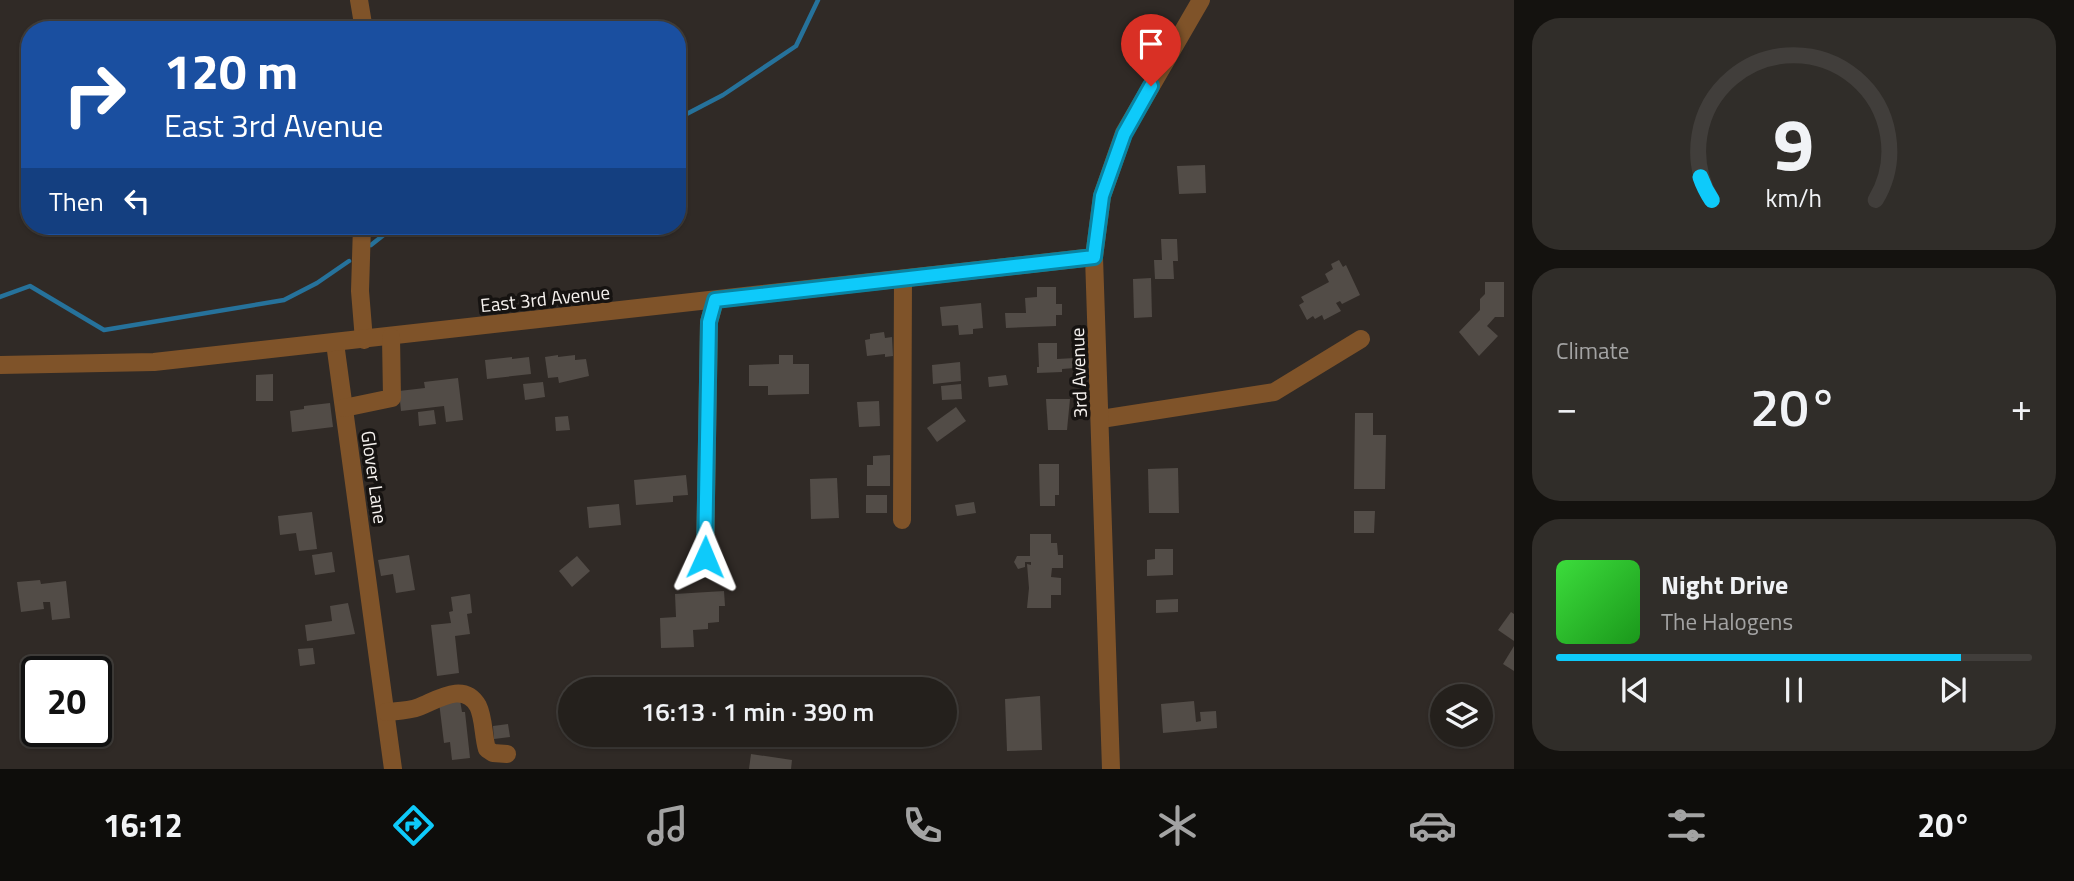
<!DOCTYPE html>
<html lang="en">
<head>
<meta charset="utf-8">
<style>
  :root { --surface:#24201c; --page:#302d29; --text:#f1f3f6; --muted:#a3a3a3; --line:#413e3b; --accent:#0ecafa }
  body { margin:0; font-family:"Titillium Web",sans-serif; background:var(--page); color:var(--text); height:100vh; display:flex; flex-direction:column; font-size:26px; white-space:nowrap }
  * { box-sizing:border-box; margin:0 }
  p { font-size:23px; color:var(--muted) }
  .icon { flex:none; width:38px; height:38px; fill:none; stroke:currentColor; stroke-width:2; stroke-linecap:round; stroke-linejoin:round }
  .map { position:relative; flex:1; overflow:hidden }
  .panel { display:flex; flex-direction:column; gap:18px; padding:18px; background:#14120f; width:560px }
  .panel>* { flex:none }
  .banner { position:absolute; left:21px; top:21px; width:665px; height:214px; border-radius:28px; box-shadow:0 2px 5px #0004,0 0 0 2px var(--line); background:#1a4fa0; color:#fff; overflow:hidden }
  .fabs { position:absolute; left:1430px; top:684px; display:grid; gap:14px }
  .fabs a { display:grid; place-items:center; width:63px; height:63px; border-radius:50%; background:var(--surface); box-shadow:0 2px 5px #0004,0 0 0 2px var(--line); font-size:35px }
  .speed { position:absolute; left:21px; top:656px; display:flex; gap:14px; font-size:35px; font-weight:700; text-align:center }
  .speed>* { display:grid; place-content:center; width:91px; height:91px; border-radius:50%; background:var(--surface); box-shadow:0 2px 5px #0004,0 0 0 2px var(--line); line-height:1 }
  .speed .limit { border:4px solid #111; border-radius:10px; background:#fff; color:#111 }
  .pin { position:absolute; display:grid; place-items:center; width:60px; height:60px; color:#fff; margin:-72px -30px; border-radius:50% 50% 50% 0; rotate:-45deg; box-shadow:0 0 7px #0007 }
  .pin .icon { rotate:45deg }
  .me { position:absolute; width:77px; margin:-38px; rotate:1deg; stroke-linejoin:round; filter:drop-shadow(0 0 5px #0008) }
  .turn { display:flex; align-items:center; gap:24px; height:147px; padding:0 28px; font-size:32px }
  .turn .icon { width:91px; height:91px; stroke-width:2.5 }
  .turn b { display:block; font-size:49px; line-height:60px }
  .then { display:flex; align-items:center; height:66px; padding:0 28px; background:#0003; gap:14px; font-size:26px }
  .big { font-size:52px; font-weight:600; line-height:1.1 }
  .panel .widget { flex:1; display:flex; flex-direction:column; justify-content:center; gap:10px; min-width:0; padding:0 24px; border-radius:28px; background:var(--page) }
  .panel .dial { align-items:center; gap:0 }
  .dial svg { height:182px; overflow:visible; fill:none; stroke:var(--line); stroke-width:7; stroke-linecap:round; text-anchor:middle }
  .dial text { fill:var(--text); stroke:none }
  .song { display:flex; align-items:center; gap:21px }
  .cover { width:84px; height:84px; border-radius:10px; background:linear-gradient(135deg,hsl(120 70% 55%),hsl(120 70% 35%)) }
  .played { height:7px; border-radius:4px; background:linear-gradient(90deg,var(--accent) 85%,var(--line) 85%) }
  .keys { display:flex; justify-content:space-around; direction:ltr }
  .heat { display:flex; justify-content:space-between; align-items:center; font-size:38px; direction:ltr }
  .trip { position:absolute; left:558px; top:677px; width:399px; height:70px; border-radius:35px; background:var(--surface); box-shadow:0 2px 5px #0004,0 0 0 2px var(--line); font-weight:600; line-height:70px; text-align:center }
  .tab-bar { display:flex; height:112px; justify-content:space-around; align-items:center; background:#0e0d0b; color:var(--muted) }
  .tab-bar .icon { width:49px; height:49px }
  .tab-bar .current { color:var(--accent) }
  .tab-bar b { font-size:32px; color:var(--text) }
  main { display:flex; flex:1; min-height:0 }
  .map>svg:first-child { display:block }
</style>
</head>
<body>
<main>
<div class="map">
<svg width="1514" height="769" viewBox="0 0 1514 769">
  <rect width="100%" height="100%" fill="#302a26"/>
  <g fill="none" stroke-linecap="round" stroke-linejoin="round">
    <g stroke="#26729b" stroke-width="4.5">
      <path d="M677 119 723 95 796 46 818 0"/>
      <path d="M371 245 395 226"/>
      <path d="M0 297 30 286 104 330 284 300 317 283 349 261"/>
    </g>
  </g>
  <g fill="#524c47">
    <path d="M1205 165 1206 193 1179 194 1177 166Z"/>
    <path d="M1161 239H1177L1178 261H1173L1174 279H1155L1154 260H1162Z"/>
    <path d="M1339 260 1343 267 1346 265 1360 295 1342 304 1340 301 1336 303 1341 311 1324 320 1322 315 1315 319 1313 316 1307 320 1299 305 1304 302 1301 297 1329 282 1325 274 1333 269 1331 264Z"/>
    <path d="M1151 278 1152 317 1134 318 1133 279Z"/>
    <path d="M1485 282H1504V317H1495L1487 326 1498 336 1479 356 1459 332 1480 310V299L1485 294Z"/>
    <path d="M1037 287H1056V304H1062V315H1056V326L1006 328 1005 313H1026L1025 298 1037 297Z"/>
    <path d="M981 303 983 328 973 329V334L959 335 958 325 942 326 940 307Z"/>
    <path d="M884 332 885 338 892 337 893 356 885 357V354L867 356 865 340 870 339V334Z"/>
    <path d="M1038 343H1057V359L1075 358V368L1062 369V372L1037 373V367H1039Z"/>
    <path d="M558 355V357L575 355V360L586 359 589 376 559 383 558 377 548 378 545 357Z"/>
    <path d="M779 355H793V364H809V394L768 395V386H749V365L779 364Z"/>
    <path d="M512 357V359L529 357 531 374 487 379 485 360Z"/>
    <path d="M960 362 961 381 933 384 932 365Z"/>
    <path d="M273 374V401H256V375Z"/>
    <path d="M1006 375 1008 385 989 387 988 377Z"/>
    <path d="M458 378 463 420 446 422 444 406 401 411 399 391 425 388 424 382Z"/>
    <path d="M543 382 545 397 525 400 523 384Z"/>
    <path d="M961 384 962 399 942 400 941 386Z"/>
    <path d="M1046 399H1070L1067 430H1048Z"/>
    <path d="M879 401 880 426 859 427 857 402Z"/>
    <path d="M330 403 333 427 292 432 290 411 304 409V406Z"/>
    <path d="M956 407 966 421 937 442 927 428Z"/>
    <path d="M434 410 436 424 419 426 418 412Z"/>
    <path d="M1355 413H1373V435H1386L1385 489H1354Z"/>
    <path d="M568 416 570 430 556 431 555 417Z"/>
    <path d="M890 455V486H867V465H873V456Z"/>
    <path d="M1039 464H1059V495H1055V506H1040Z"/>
    <path d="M1178 468 1179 513H1149L1148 469Z"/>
    <path d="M686 475 688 495 673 496V502L636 505 634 480Z"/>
    <path d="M837 478 839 518 811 519 810 479Z"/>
    <rect x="866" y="495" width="21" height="18"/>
    <path d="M974 502 976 513 957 516 955 505Z"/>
    <path d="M619 504 621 525 589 528 587 507Z"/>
    <path d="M1354 511H1375L1374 533H1354Z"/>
    <path d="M312 512 317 549 299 551 296 533 280 535 278 516Z"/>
    <path d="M1030 534H1051V543H1057L1058 555H1063V568H1052L1051 577 1061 578V595H1051V608H1027L1029 588 1027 564 1031 565V562H1025V567L1018 569 1014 562 1017 556H1030Z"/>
    <path d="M1155 549H1173V575L1147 576V560L1155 559Z"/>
    <path d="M332 552 335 572 315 575 312 555Z"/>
    <path d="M409 555 415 590 396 593 393 574 381 576 378 560Z"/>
    <path d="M577 556 590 571 572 587 559 571Z"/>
    <path d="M40 580 41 584 66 581 70 618 52 620 50 602H43L44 609 21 612 17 582Z"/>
    <path d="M724 591 725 606H719V622L708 623V629L693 630 694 647 661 648 660 618 676 617 675 594Z"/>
    <path d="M470 594 472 613 467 614 470 634 455 636 459 673 437 676 431 625 451 623 449 612 453 611 451 597Z"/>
    <path d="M1178 599V612L1156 613V600Z"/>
    <path d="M348 603 355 634 307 641 305 625 332 621 330 606Z"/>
    <path d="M1511 612 1514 614V641L1498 630Z"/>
    <path d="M1514 646V671L1503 664Z"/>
    <path d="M313 648 315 664 300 666 298 649Z"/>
    <path d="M1040 696 1042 750 1007 751 1005 699Z"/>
    <path d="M460 700 462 712H465L470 758 452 760 450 742 444 743 439 702Z"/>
    <path d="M1194 701 1196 722 1201 721 1200 712 1216 711 1217 728 1163 733 1161 704Z"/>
    <path d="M508 724 510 737 494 739 493 726Z"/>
    <path d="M751 754 792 760 791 769H749Z"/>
  </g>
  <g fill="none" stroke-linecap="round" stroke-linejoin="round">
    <g stroke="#7f5329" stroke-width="18">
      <path d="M359 0 364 30"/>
      <path d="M362 226 360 291 364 340"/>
      <path d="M335 343 393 769"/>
      <path d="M0 365 154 362 1094 257"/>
      <path d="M344 408 392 398 391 337"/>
      <path d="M1101 419 1274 392 1361 339"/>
      <path d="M902 520 903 279"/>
      <path d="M705 557 709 322 715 300"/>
      <path d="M386 712C396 711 409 711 419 707 437 700 464 681 478 706 484 718 483 736 487 749L493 753 507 754"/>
      <path d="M1111 769 1094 257 1102 196 1124 133 1201 0"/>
    </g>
  </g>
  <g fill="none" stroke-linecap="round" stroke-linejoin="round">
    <defs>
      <path id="route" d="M705 557 709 322 715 300 1094 257 1102 196 1124 134 1151 86"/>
    </defs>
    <use href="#route" stroke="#0983a2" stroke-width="18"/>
    <use href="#route" stroke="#0ecafa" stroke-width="12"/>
  </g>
  <g text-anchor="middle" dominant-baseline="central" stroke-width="7" stroke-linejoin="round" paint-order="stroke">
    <g font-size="19" fill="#f6f2ef" stroke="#161311">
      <text transform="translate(545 298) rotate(-6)">East 3rd Avenue</text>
      <text transform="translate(1078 373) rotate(-92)">3rd Avenue</text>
      <text transform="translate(375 477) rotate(82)">Glover Lane</text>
    </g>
  </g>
</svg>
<div class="fabs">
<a><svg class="icon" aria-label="layers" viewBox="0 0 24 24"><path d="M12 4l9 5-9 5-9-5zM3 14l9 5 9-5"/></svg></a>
</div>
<div class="speed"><div class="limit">20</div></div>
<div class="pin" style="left:1151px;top:86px;background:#d93025"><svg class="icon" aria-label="arrive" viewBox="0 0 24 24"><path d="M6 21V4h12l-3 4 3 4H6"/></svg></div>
<svg class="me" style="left:705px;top:557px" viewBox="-20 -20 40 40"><path d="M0-17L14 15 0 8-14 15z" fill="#0ecafa" stroke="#fff" stroke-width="4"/></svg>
<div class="trip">16:13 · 1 min · 390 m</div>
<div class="banner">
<div class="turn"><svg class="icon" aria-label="right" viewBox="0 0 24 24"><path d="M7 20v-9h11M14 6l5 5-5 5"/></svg><div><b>120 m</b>East 3rd Avenue</div></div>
<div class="then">Then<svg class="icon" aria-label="left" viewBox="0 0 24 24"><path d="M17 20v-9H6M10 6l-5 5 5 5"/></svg></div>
</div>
</div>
<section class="panel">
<div class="widget dial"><svg viewBox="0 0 100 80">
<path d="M14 69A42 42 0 1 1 86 69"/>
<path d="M14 69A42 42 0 0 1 9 59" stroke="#0ecafa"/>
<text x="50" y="56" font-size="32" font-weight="700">9</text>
<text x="50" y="72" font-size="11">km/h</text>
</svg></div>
<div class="widget"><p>Climate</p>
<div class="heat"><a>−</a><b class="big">20°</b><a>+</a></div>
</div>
<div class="widget">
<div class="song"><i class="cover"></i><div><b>Night Drive</b><p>The Halogens</p></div></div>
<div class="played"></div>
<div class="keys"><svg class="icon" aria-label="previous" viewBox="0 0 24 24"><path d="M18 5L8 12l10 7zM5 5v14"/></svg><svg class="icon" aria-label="pause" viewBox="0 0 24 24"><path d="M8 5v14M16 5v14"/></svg><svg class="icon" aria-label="next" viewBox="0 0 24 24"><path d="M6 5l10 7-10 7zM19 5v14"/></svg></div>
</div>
</section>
</main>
<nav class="tab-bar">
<b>16:12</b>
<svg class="icon current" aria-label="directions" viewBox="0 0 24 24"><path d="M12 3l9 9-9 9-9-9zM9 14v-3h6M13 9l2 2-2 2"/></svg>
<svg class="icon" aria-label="music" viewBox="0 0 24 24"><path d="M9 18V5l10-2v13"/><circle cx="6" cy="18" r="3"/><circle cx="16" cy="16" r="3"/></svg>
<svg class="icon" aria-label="phone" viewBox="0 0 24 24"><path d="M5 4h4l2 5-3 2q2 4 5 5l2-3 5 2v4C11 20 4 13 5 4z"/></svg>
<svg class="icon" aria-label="climate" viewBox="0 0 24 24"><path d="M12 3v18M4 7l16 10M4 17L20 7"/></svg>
<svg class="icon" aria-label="car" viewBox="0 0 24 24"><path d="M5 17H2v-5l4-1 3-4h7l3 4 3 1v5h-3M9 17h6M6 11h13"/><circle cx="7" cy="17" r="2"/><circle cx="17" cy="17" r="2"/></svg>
<svg class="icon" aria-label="filters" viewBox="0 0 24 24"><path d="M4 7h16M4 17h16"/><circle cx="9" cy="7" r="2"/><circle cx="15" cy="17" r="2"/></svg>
<b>20°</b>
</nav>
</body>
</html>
